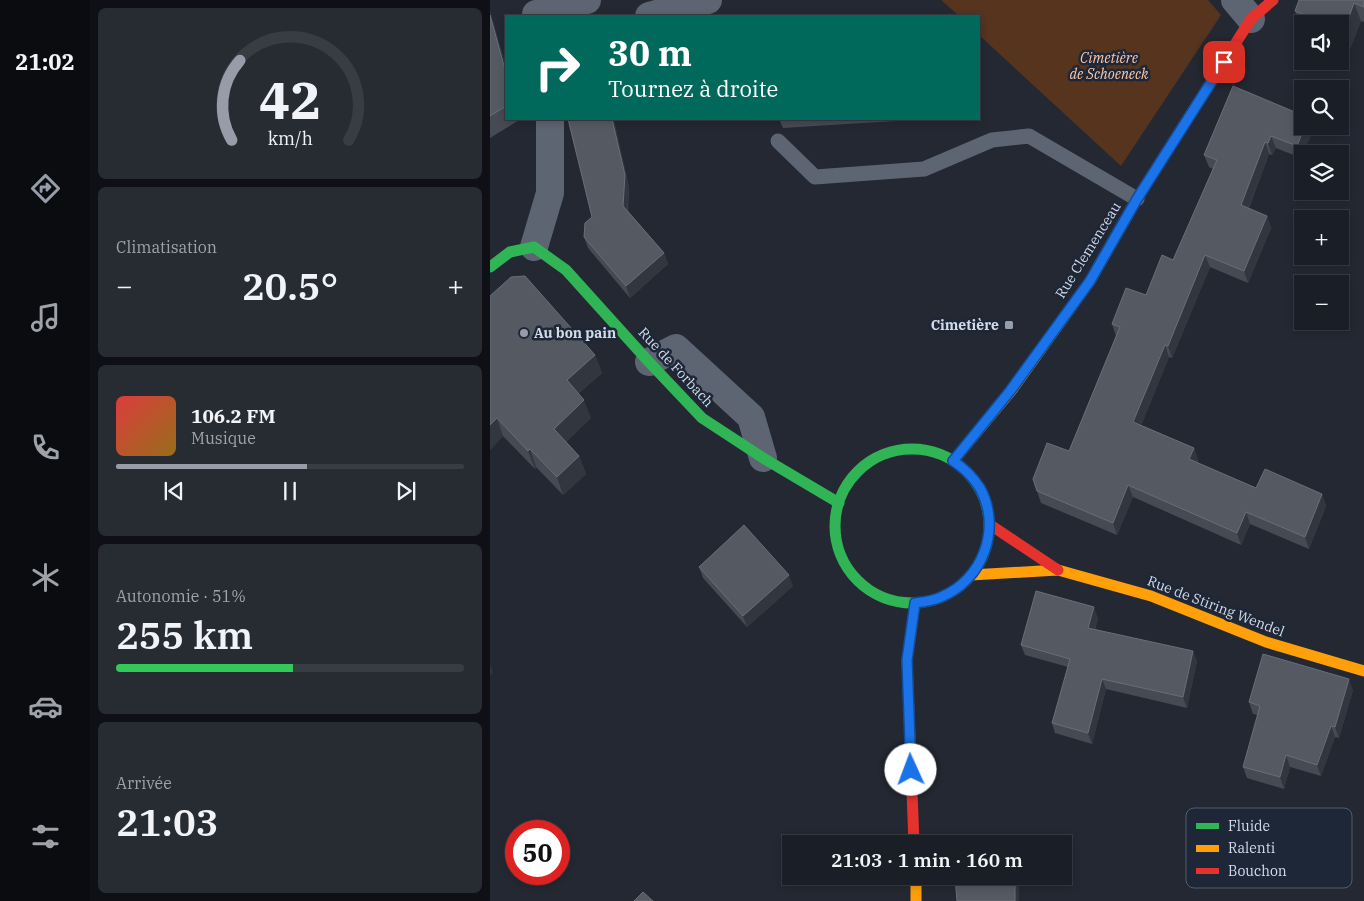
<!DOCTYPE html>
<html lang="fr">
<head>
<meta charset="utf-8">
<style>
  :root { --surface:#1a1e26; --page:#272b32; --text:#f1f3f6; --muted:#9fa2a7; --line:#383c43; --accent:#969ca8 }
  body { margin:0; font-family:"IBM Plex Serif",serif; background:var(--page); color:var(--text); height:100vh; display:flex; flex-direction:column; font-size:19px; white-space:nowrap }
  * { box-sizing:border-box; margin:0 }
  p { font-size:16px; color:var(--muted) }
  .icon { flex:none; width:28px; height:28px; fill:none; stroke:currentColor; stroke-width:2; stroke-linecap:round; stroke-linejoin:round }
  .map { position:relative; flex:1; overflow:hidden }
  .panel { display:flex; flex-direction:column; gap:8px; padding:8px; background:#0e1015; width:400px }
  .panel>* { flex:none }
  .top-card { position:absolute; left:15px; top:15px; width:475px; height:105px; border-radius:0px; box-shadow:0 2px 8px #0003,0 0 0 1px var(--line); background:#00695c; color:#fff; overflow:hidden }
  .fabs { position:absolute; left:804px; top:15px; display:grid; gap:10px }
  .fabs a { display:grid; place-items:center; width:55px; height:55px; border-radius:0px; background:var(--surface); box-shadow:0 2px 8px #0003,0 0 0 1px var(--line); font-size:25px }
  .speed { position:absolute; left:15px; top:820px; display:flex; gap:10px; font-size:25px; font-weight:700; text-align:center }
  .speed>* { display:grid; place-content:center; width:65px; height:65px; border-radius:50%; background:var(--surface); box-shadow:0 2px 8px #0003,0 0 0 1px var(--line); line-height:1 }
  .speed .limit { border:8px solid #d22; background:#fff; color:#111 }
  .pin { position:absolute; display:grid; place-items:center; width:42px; height:42px; color:#fff; margin:-21px; border-radius:10px; box-shadow:0 2px 8px #0006 }
  .me { position:absolute; width:55px; margin:-28px; rotate:358deg; stroke-linejoin:round; filter:drop-shadow(0 0 4px #0008) }
  .turn { display:flex; align-items:center; gap:18px; height:105px; padding:0 20px; font-size:22px }
  .turn .icon { width:65px; height:65px; stroke-width:2.5 }
  .turn b { display:block; font-size:35px; line-height:42px }
  .big { font-size:38px; font-weight:600; line-height:1.1 }
  .panel .card { flex:1; display:flex; flex-direction:column; justify-content:center; gap:8px; min-width:0; padding:0 18px; border-radius:8px; background:var(--page) }
  .panel .dial { align-items:center; gap:0 }
  .dial svg { height:130px; overflow:visible; fill:none; stroke:var(--line); stroke-width:7; stroke-linecap:round; text-anchor:middle }
  .dial text { fill:var(--text); stroke:none }
  .song { display:flex; align-items:center; gap:15px }
  .cover { width:60px; height:60px; border-radius:8px; background:linear-gradient(135deg,hsl(0 70% 55%),hsl(40 70% 35%)) }
  .played { height:5px; border-radius:2px; background:linear-gradient(90deg,var(--accent) 55%,var(--line) 55%) }
  .keys { display:flex; justify-content:space-around; direction:ltr }
  .heat { display:flex; justify-content:space-between; align-items:center; font-size:28px; direction:ltr }
  .charge { height:8px; border-radius:4px; background:linear-gradient(90deg,#34c759 51%,var(--line) 0) }
  .trip { position:absolute; left:292px; top:835px; width:290px; height:50px; border-radius:0px; background:var(--surface); box-shadow:0 2px 8px #0003,0 0 0 1px var(--line); font-weight:600; line-height:50px; text-align:center }
  main { display:flex; flex:1; min-height:0 }
  .tab-bar { display:flex; flex-direction:column; width:90px; justify-content:space-around; align-items:center; background:#0a0c0f; color:var(--muted) }
  .tab-bar .icon { width:35px; height:35px }
  .tab-bar .active { color:var(--accent) }
  .tab-bar b { font-size:22px; color:var(--text) }
  .map>svg:first-child { display:block }
</style>
</head>
<body>
<main>
<nav class="tab-bar">
<b>21:02</b>
<svg class="icon active" aria-label="directions" viewBox="0 0 24 24"><path d="M12 3l9 9-9 9-9-9zM9 14v-3h6M13 9l2 2-2 2"/></svg>
<svg class="icon" aria-label="music" viewBox="0 0 24 24"><path d="M9 18V5l10-2v13"/><circle cx="6" cy="18" r="3"/><circle cx="16" cy="16" r="3"/></svg>
<svg class="icon" aria-label="phone" viewBox="0 0 24 24"><path d="M5 4h4l2 5-3 2q2 4 5 5l2-3 5 2v4C11 20 4 13 5 4z"/></svg>
<svg class="icon" aria-label="climate" viewBox="0 0 24 24"><path d="M12 3v18M4 7l16 10M4 17L20 7"/></svg>
<svg class="icon" aria-label="car" viewBox="0 0 24 24"><path d="M5 17H2v-5l4-1 3-4h7l3 4 3 1v5h-3M9 17h6M6 11h13"/><circle cx="7" cy="17" r="2"/><circle cx="17" cy="17" r="2"/></svg>
<svg class="icon" aria-label="filters" viewBox="0 0 24 24"><path d="M4 7h16M4 17h16"/><circle cx="9" cy="7" r="2"/><circle cx="15" cy="17" r="2"/></svg>
</nav>
<section class="panel">
<div class="card dial"><svg viewBox="0 0 100 80">
<path d="M14 69A42 42 0 1 1 86 69"/>
<path d="M14 69A42 42 0 0 1 19 20" stroke="#969ca8"/>
<text x="50" y="56" font-size="32" font-weight="700">42</text>
<text x="50" y="72" font-size="11">km/h</text>
</svg></div>
<div class="card"><p>Climatisation</p>
<div class="heat"><a>−</a><b class="big">20.5°</b><a>+</a></div>
</div>
<div class="card">
<div class="song"><i class="cover"></i><div><b>106.2 FM</b><p>Musique</p></div></div>
<div class="played"></div>
<div class="keys"><svg class="icon" aria-label="previous" viewBox="0 0 24 24"><path d="M18 5L8 12l10 7zM5 5v14"/></svg><svg class="icon" aria-label="pause" viewBox="0 0 24 24"><path d="M8 5v14M16 5v14"/></svg><svg class="icon" aria-label="next" viewBox="0 0 24 24"><path d="M6 5l10 7-10 7zM19 5v14"/></svg></div>
</div>
<div class="card"><p>Autonomie · 51%</p><b class="big">255 km</b><div class="charge"></div></div>
<div class="card"><p>Arrivée</p><b class="big">21:03</b></div>
</section>
<div class="map">
<svg width="874" height="901" viewBox="0 0 874 901">
  <rect width="100%" height="100%" fill="#232832"/>
  <path fill="#56341e" d="M451 0H718L731 15 631 166 489 35V16H469Z"/>
  <g fill="none" stroke-linecap="round" stroke-linejoin="round">
    <path stroke="#5d6472" stroke-width="15" d="M288 141 325 177 434 169 502 140 539 136 647 199"/>
    <g stroke="#5d6472" stroke-width="28">
      <path d="M745 0 761 19"/>
      <path d="M46 14 97 0"/>
      <path d="M159 16 218 0"/>
      <path d="M44 247 60 193V119"/>
      <path d="M159 362 186 348 261 417 273 458"/>
    </g>
    <g stroke="#30b455" stroke-width="11">
      <path d="M0 267 20 252 44 247 76 270 159 362 212 418 273 458 349 503"/>
      <circle cx="422" cy="526" r="77"/>
    </g>
    <g stroke="#ff9f0a" stroke-width="11">
      <path d="M463 461 521 391 600 281 648 197"/>
      <path d="M481 575 568 570 661 596 776 642 874 671"/>
      <path d="M426 876V901"/>
    </g>
    <g stroke="#e5322d" stroke-width="11">
      <path d="M648 197 761 19 783 0"/>
      <path d="M499 524 568 570"/>
      <path d="M424 844 417 660 425 603"/>
    </g>
  </g>
  <g fill="#464a52">
    <path d="M874 0V22L871 21 860 49 850 45V24H812V30L811 29 805 11Z"/>
    <path d="M0 11 16 67V119H31L0 138Z"/>
    <path d="M743 86 823 130 811 158 786 148 782 155 779 154 759 208 777 216 781 228 758 283 720 267 682 358 679 357 651 425 704 448 708 460 707 463 766 488 832 494 836 506 819 549 760 524 751 545 643 497 627 535 551 503 547 491 579 451 626 336 622 324 656 295 683 260 723 169 719 167 714 155Z"/>
    <path d="M289 119H423V120L293 128Z"/>
    <path d="M139 186 138 211 174 253 178 264 140 298 98 248 94 237Z"/>
    <path d="M0 296 105 355 112 373 88 394 101 418 76 442 89 456 96 474 73 495 46 467 45 469 13 436 0 450Z"/>
    <path d="M209 567 303 586 257 627 213 578Z"/>
    <path d="M608 618 605 630 707 661 697 708 616 689 602 744 565 733 562 723 578 667 535 655 531 645Z"/>
    <path d="M863 690 849 738 845 737 831 776 800 767 794 789 757 778 753 767 768 715 763 714 759 702Z"/>
  </g>
  <g fill="#31363f">
    <path d="M864 3 871 21 860 49 854 31Z"/>
    <path d="M0 11 16 67V73L0 15Z"/>
    <path d="M122 119H124L139 186 137 217 133 206Z"/>
    <path d="M815 126H822L823 130 811 158 807 146Z"/>
    <path d="M781 136 786 148 782 155 778 143Z"/>
    <path d="M775 142 779 154 755 217 751 205Z"/>
    <path d="M777 216 781 228 758 283 754 271Z"/>
    <path d="M174 253 178 264 140 298 136 286Z"/>
    <path d="M715 255 720 267 682 358 678 346Z"/>
    <path d="M675 345 679 357 648 434 643 422Z"/>
    <path d="M105 355 112 373 83 398 77 380Z"/>
    <path d="M94 400 101 418 71 447 64 429Z"/>
    <path d="M7 418 13 436 0 450V425Z"/>
    <path d="M704 448 708 460 704 471 699 459Z"/>
    <path d="M40 449 46 467 45 469 38 451Z"/>
    <path d="M89 456 96 474 73 495 67 477Z"/>
    <path d="M638 485 643 497 627 535 623 523Z"/>
    <path d="M832 494 836 506 819 549 815 537Z"/>
    <path d="M756 512 760 524 751 545 747 533Z"/>
    <path d="M299 575 303 586 257 627 253 616Z"/>
    <path d="M604 607 608 618 602 639 598 628Z"/>
    <path d="M703 651 707 661 697 708 693 697Z"/>
    <path d="M0 664 3 672 0 676Z"/>
    <path d="M612 679 616 689 602 744 598 733Z"/>
    <path d="M859 679 863 690 849 738 845 727Z"/>
    <path d="M841 726 845 737 831 776 827 765Z"/>
    <path d="M796 755 800 767 794 789 790 777Z"/>
    <path d="M525 876H526L529 884V901H525Z"/>
  </g>
  <g fill="#555a62" stroke="#696e77">
    <path d="M809 0H874V7L864 3 854 31 850 30V24H835L805 11Z"/>
    <path d="M0 15 16 73V106L0 116Z"/>
    <path d="M743 86 812 115V126H815L807 146 781 136 778 143 775 142 751 205 777 216 754 271 715 255 678 346 675 345 643 422 704 448 699 459 766 488 775 469 832 494 815 537 756 512 747 533 638 485 623 523 547 491 543 479 557 443 579 451 630 327 622 324 636 288 656 295 672 255 683 260 727 160 714 155Z"/>
    <path d="M78 119H122L135 175 133 206 174 253 136 286 94 237 95 223 102 217Z"/>
    <path d="M35 276 105 355 77 380 94 400 64 429 89 456 67 477 40 449 38 451 7 418 0 425V296L21 277Z"/>
    <path d="M254 525 299 575 253 616 209 567Z"/>
    <path d="M546 591 604 607 598 628 703 651 693 697 612 679 598 733 562 723 580 659 531 645Z"/>
    <path d="M773 654 859 679 845 727 841 726 827 765 796 755 790 777 753 767 770 706 759 702Z"/>
    <path d="M483 876H525V901H467L465 877Z"/>
    <path d="M153 892 163 901H144Z"/>
  </g>
  <g fill="none" stroke-linecap="round" stroke-linejoin="round">
    <defs>
      <path id="route" d="M421 770 417 660 425 603C433 602 443 601 451 597 493 580 512 528 490 488 483 477 474 468 463 461L520 391 600 281 647 199 734 62"/>
    </defs>
    <use href="#route" stroke="#114b97" stroke-width="12"/>
    <use href="#route" stroke="#1a73e8" stroke-width="9"/>
  </g>
  <g fill="#969ca8" stroke="#1d2738" stroke-width="2">
    <rect x="514" y="320" width="10" height="10" rx="2.5"/>
    <circle cx="34" cy="333" r="5"/>
  </g>
  <g text-anchor="middle" dominant-baseline="central" stroke-width="5" stroke-linejoin="round" paint-order="stroke">
    <g font-size="14" font-style="italic" fill="#fcc6a7" stroke="#1d2738">
      <text x="619" y="58">Cimetière<tspan x="619" dy="16">de Schoeneck</tspan></text>
    </g>
    <g font-size="14" fill="#d4dbe7" stroke="#1d2738">
      <text transform="translate(598 250) rotate(-58)">Rue Clemenceau</text>
      <text transform="translate(186 367) rotate(47)">Rue de Forbach</text>
      <text transform="translate(726 606) rotate(21)">Rue de Stiring Wendel</text>
    </g>
    <g font-size="14" font-weight="bold" fill="#d4dbe7" stroke="#1d2738" text-anchor="end">
      <text x="509" y="325">Cimetière</text>
      <text x="44" y="333" text-anchor="start">Au bon pain</text>
    </g>
  </g>
  <rect x="696" y="808" width="166" height="80" rx="8" fill="#1d2738" stroke="#545d6d" stroke-width="1"/>
  <rect x="706" y="823" width="23" height="6" fill="#30b455"/>
  <rect x="706" y="845" width="23" height="7" fill="#ff9f0a"/>
  <rect x="706" y="868" width="23" height="6" fill="#e5322d"/>
  <g font-size="14" fill="#d4dbe7">
    <text x="738" y="831">Fluide</text>
    <text x="738" y="853">Ralenti</text>
    <text x="738" y="876">Bouchon</text>
  </g>
</svg>
<div class="fabs">
<a><svg class="icon" aria-label="sound" viewBox="0 0 24 24"><path d="M4 9h4l5-4v14l-5-4H4zM17 9q2 3 0 6"/></svg></a>
<a><svg class="icon" aria-label="search" viewBox="0 0 24 24"><circle cx="10" cy="10" r="6"/><path d="M15 15l6 6"/></svg></a>
<a><svg class="icon" aria-label="layers" viewBox="0 0 24 24"><path d="M12 4l9 5-9 5-9-5zM3 14l9 5 9-5"/></svg></a>
<a>+</a>
<a>−</a>
</div>
<div class="speed"><div class="limit">50</div></div>
<div class="pin" style="left:734px;top:62px;background:#d93025"><svg class="icon" aria-label="arrive" viewBox="0 0 24 24"><path d="M6 21V4h12l-3 4 3 4H6"/></svg></div>
<svg class="me" style="left:421px;top:770px" viewBox="-20 -20 40 40"><circle r="19" fill="#fff"/><path d="M0-13L10 11 0 6-10 11z" fill="#1a73e8"/></svg>
<div class="trip">21:03 · 1 min · 160 m</div>
<div class="top-card">
<div class="turn"><svg class="icon" aria-label="right" viewBox="0 0 24 24"><path d="M7 20v-9h11M14 6l5 5-5 5"/></svg><div><b>30 m</b>Tournez à droite</div></div>
</div>
</div>
</main>
</body>
</html>
